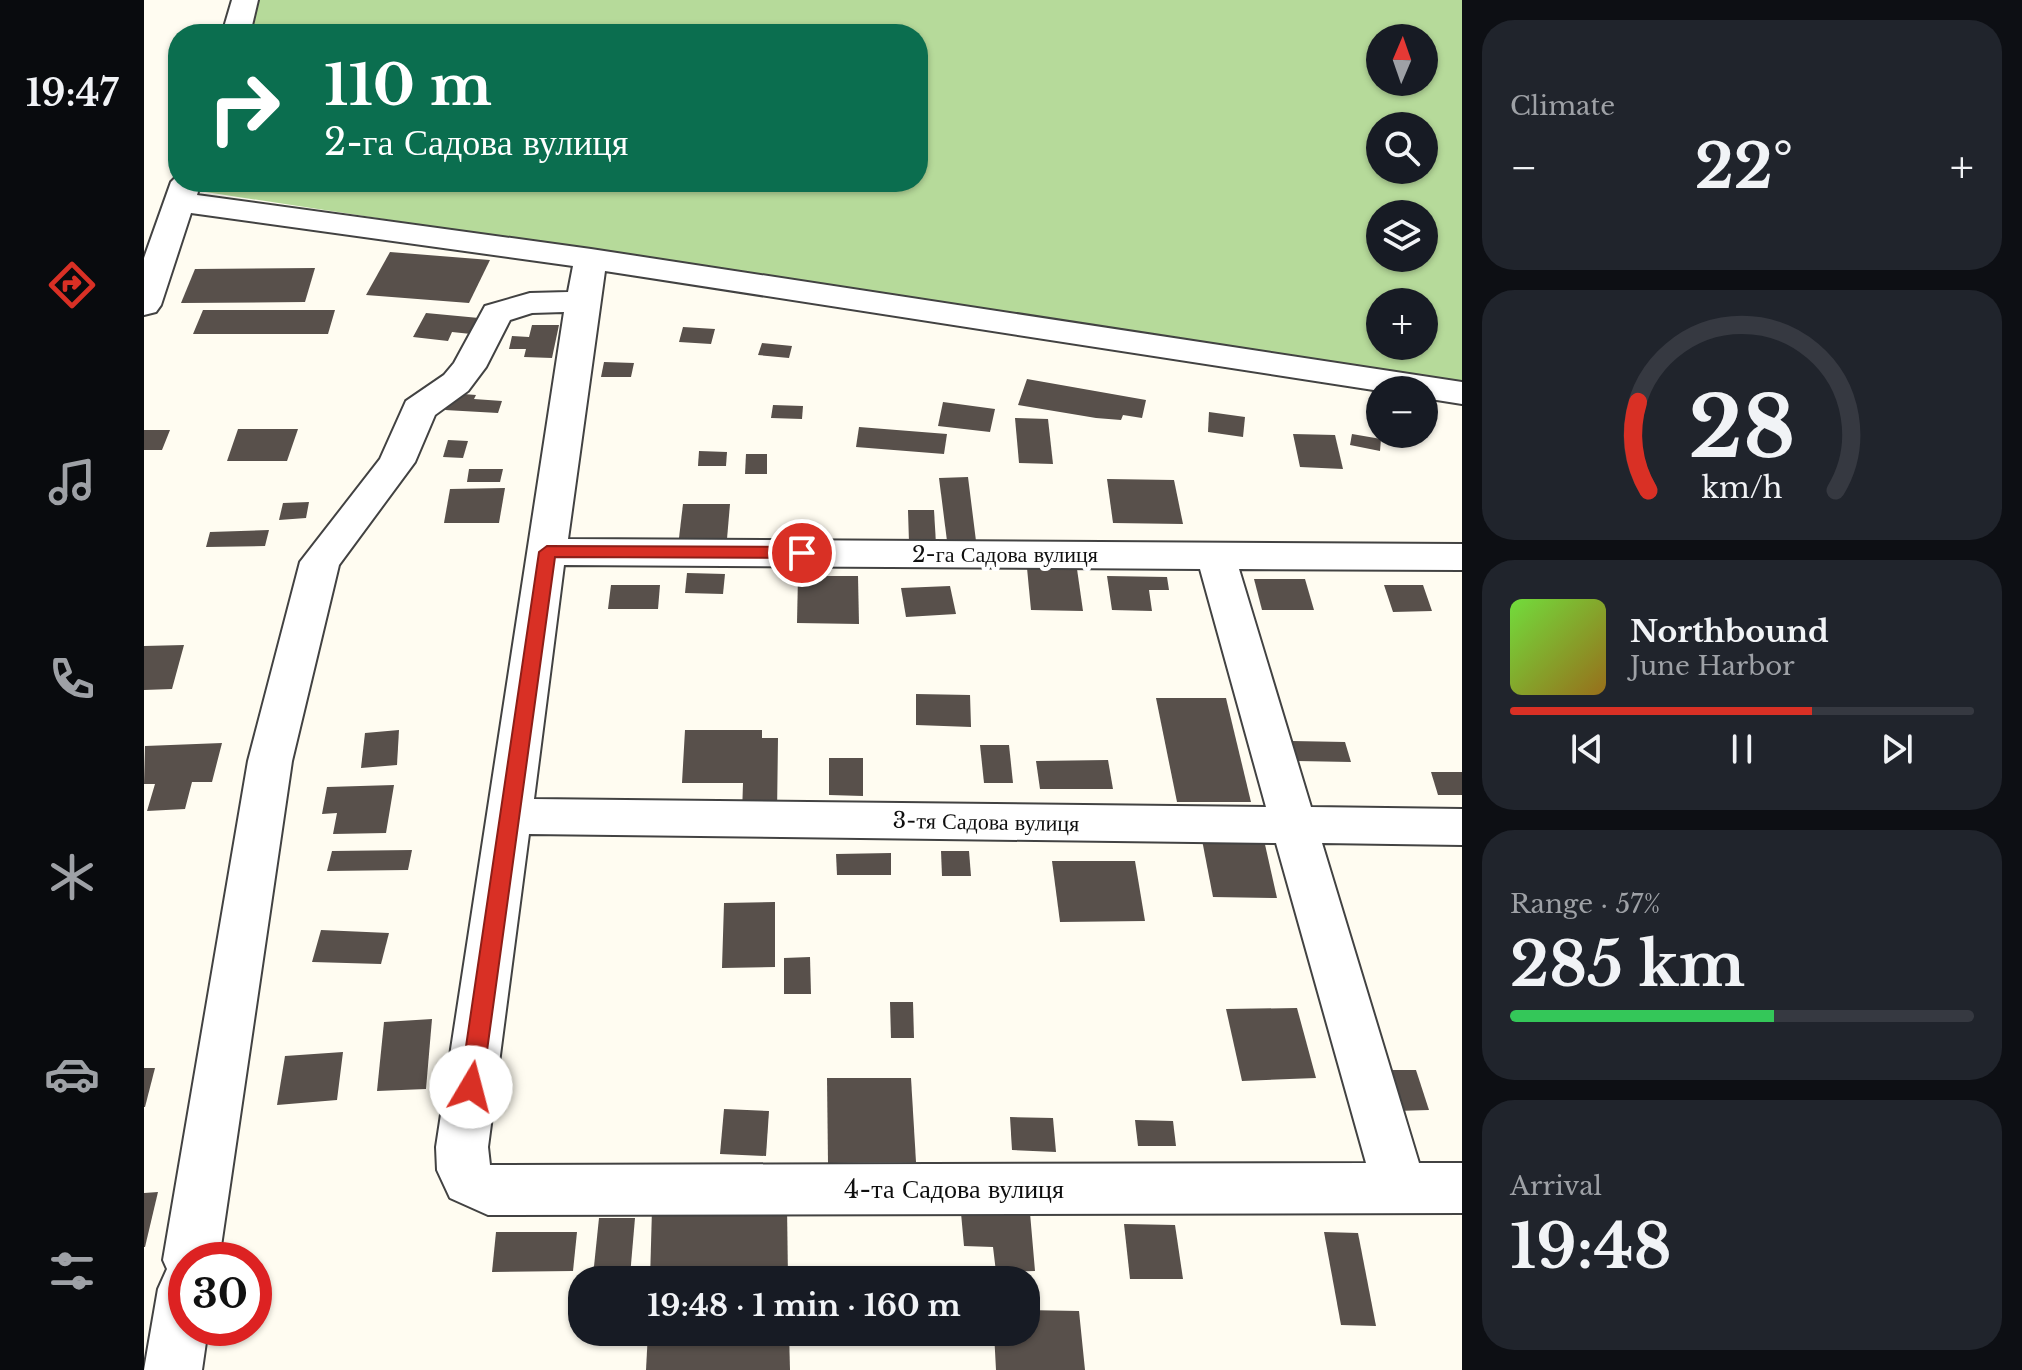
<!DOCTYPE html>
<html lang="en">
<head>
<meta charset="utf-8">
<style>
  :root { --surface:#171b24; --page:#20242c; --text:#f1f3f6; --muted:#9ea1a6; --line:#363941; --accent:#d93025 }
  body { margin:0; font-family:"Libre Baskerville",serif; background:var(--page); color:var(--text); height:100vh; display:flex; flex-direction:column; font-size:30px; white-space:nowrap }
  * { box-sizing:border-box; margin:0 }
  p { font-size:26px; color:var(--muted) }
  .icon { flex:none; width:44px; height:44px; fill:none; stroke:currentColor; stroke-width:2; stroke-linecap:round; stroke-linejoin:round }
  .map { position:relative; flex:1; overflow:hidden }
  .panel { display:flex; flex-direction:column; gap:20px; padding:20px; background:#0d0f14; width:560px }
  .panel>* { flex:none }
  .banner { position:absolute; left:24px; top:24px; width:760px; height:168px; border-radius:32px; box-shadow:0 2px 6px #0004; background:#0b6e4f; color:#fff; overflow:hidden }
  .needle { width:52px; rotate:2deg }
  .buttons { position:absolute; left:1222px; top:24px; display:grid; gap:16px }
  .buttons a { display:grid; place-items:center; width:72px; height:72px; border-radius:50%; background:var(--surface); box-shadow:0 2px 6px #0004; font-size:40px }
  .speed { position:absolute; left:24px; top:1242px; display:flex; gap:16px; font-size:40px; font-weight:700; text-align:center }
  .speed>* { display:grid; place-content:center; width:104px; height:104px; border-radius:50%; background:var(--surface); box-shadow:0 2px 6px #0004; line-height:1 }
  .speed .limit { border:12px solid #d22; background:#fff; color:#111 }
  .pin { position:absolute; display:grid; place-items:center; width:68px; height:68px; color:#fff; margin:-34px; border:4px solid #fff; border-radius:50%; box-shadow:0 2px 8px #0007 }
  .me { position:absolute; width:88px; margin:-44px; rotate:8deg; stroke-linejoin:round; filter:drop-shadow(0 0 6px #0008) }
  .turn { display:flex; align-items:center; gap:28px; height:168px; padding:0 24px; font-size:36px }
  .turn .icon { width:104px; height:104px; stroke-width:2.5 }
  .turn b { display:block; font-size:56px; line-height:68px }
  .big { font-size:60px; font-weight:700; line-height:1.1 }
  .panel .card { flex:1; display:flex; flex-direction:column; justify-content:center; gap:12px; min-width:0; padding:0 28px; border-radius:32px; background:var(--page) }
  .panel .dial { align-items:center; gap:0 }
  .dial svg { height:208px; overflow:visible; fill:none; stroke:var(--line); stroke-width:7; stroke-linecap:round; text-anchor:middle }
  .dial text { fill:var(--text); stroke:none }
  .song { display:flex; align-items:center; gap:24px }
  .cover { width:96px; height:96px; border-radius:12px; background:linear-gradient(135deg,hsl(100 70% 55%),hsl(40 70% 35%)) }
  .played { height:8px; border-radius:4px; background:linear-gradient(90deg,var(--accent) 65%,var(--line) 65%) }
  .keys { display:flex; justify-content:space-around; direction:ltr }
  .heat { display:flex; justify-content:space-between; align-items:center; font-size:44px; direction:ltr }
  .charge { height:12px; border-radius:6px; background:linear-gradient(90deg,#34c759 57%,var(--line) 0) }
  .trip { position:absolute; left:424px; top:1266px; width:472px; height:80px; border-radius:32px; background:var(--surface); box-shadow:0 2px 6px #0004; font-weight:700; line-height:80px; text-align:center }
  main { display:flex; flex:1; min-height:0 }
  .dock { display:flex; flex-direction:column; width:144px; justify-content:space-around; align-items:center; background:#090b0e; color:var(--muted) }
  .dock .icon { width:56px; height:56px }
  .dock .current { color:var(--accent) }
  .dock b { font-size:36px; color:var(--text) }
  .map>svg:first-child { display:block }
</style>
</head>
<body>
<main>
<nav class="dock">
<b>19:47</b>
<svg class="icon current" aria-label="directions" viewBox="0 0 24 24"><path d="M12 3l9 9-9 9-9-9zM9 14v-3h6M13 9l2 2-2 2"/></svg>
<svg class="icon" aria-label="music" viewBox="0 0 24 24"><path d="M9 18V5l10-2v13"/><circle cx="6" cy="18" r="3"/><circle cx="16" cy="16" r="3"/></svg>
<svg class="icon" aria-label="phone" viewBox="0 0 24 24"><path d="M5 4h4l2 5-3 2q2 4 5 5l2-3 5 2v4C11 20 4 13 5 4z"/></svg>
<svg class="icon" aria-label="climate" viewBox="0 0 24 24"><path d="M12 3v18M4 7l16 10M4 17L20 7"/></svg>
<svg class="icon" aria-label="car" viewBox="0 0 24 24"><path d="M5 17H2v-5l4-1 3-4h7l3 4 3 1v5h-3M9 17h6M6 11h13"/><circle cx="7" cy="17" r="2"/><circle cx="17" cy="17" r="2"/></svg>
<svg class="icon" aria-label="filters" viewBox="0 0 24 24"><path d="M4 7h16M4 17h16"/><circle cx="9" cy="7" r="2"/><circle cx="15" cy="17" r="2"/></svg>
</nav>
<div class="map">
<svg width="1318" height="1370" viewBox="0 0 1318 1370">
  <rect width="100%" height="100%" fill="#fffcf1"/>
  <path fill="#b6da9a" fill-rule="evenodd" d="M111 0H1318V383L55 191 58 182H774V34H101ZM1236 38H1280V82H1236ZM1236 126H1280V170H1236ZM1236 214H1280V258H1236ZM1236 302H1280V346H1236Z"/>
  <g fill="#58504b">
    <path d="M246 252 346 260 325 303 222 295Z"/>
    <path d="M171 268 161 302 37 303 51 269Z"/>
    <path d="M59 310H191L184 334H49Z"/>
    <path d="M282 313 335 318 327 334 308 332 304 341 269 337Z"/>
    <path d="M388 325H415L408 358 380 357 382 349H365L368 336 385 337Z"/>
    <path d="M539 327 571 329 567 344 535 342Z"/>
    <path d="M618 343 648 346 645 358 614 355Z"/>
    <path d="M460 362 490 363 487 377H457Z"/>
    <path d="M883 379 1002 400 998 418 979 415 977 420 952 418 874 405Z"/>
    <path d="M307 393 332 395 330 399 358 401 354 413 301 410Z"/>
    <path d="M799 402 851 409 846 432 794 426Z"/>
    <path d="M629 405 659 406 658 419 627 418Z"/>
    <path d="M1065 412 1101 417 1099 437 1064 432Z"/>
    <path d="M871 418 904 419 909 464 875 463Z"/>
    <path d="M715 427 803 434 800 454 712 447Z"/>
    <path d="M94 429H154L143 461H83Z"/>
    <path d="M0 430H26L18 450H0Z"/>
    <path d="M1149 434 1191 435 1199 469 1156 467Z"/>
    <path d="M1208 434 1237 439 1236 451 1206 445Z"/>
    <path d="M304 440 324 441 319 458 299 457Z"/>
    <path d="M555 451 583 452 582 466H554Z"/>
    <path d="M602 454H623V474H601Z"/>
    <path d="M325 469H359L356 482H323Z"/>
    <path d="M824 477 832 541H803L795 478Z"/>
    <path d="M963 479 1030 480 1039 524 969 523Z"/>
    <path d="M361 488 355 523H300L306 489Z"/>
    <path d="M165 502 162 518 135 520 139 503Z"/>
    <path d="M539 504H586L583 539 535 538Z"/>
    <path d="M764 510H790L792 544 765 543Z"/>
    <path d="M125 530 121 546 62 547 66 532Z"/>
    <path d="M883 568 933 569 939 611 887 610Z"/>
    <path d="M543 573 581 574 579 594 541 593Z"/>
    <path d="M654 576H714L715 624 653 623Z"/>
    <path d="M963 576 1023 577 1025 590H1005L1008 611 968 610Z"/>
    <path d="M1110 579H1161L1170 610H1118Z"/>
    <path d="M467 585H516L514 609H464Z"/>
    <path d="M1240 585H1279L1288 611 1249 612Z"/>
    <path d="M806 586 812 614 762 617 757 588Z"/>
    <path d="M40 645 28 689 0 690V646Z"/>
    <path d="M772 694 826 695 827 727 772 725Z"/>
    <path d="M1012 698H1082L1107 802H1033Z"/>
    <path d="M255 730 253 765 217 768 221 733Z"/>
    <path d="M541 730H618V738H634L633 814H598L599 783H538Z"/>
    <path d="M1148 741 1201 742 1207 762 1153 761Z"/>
    <path d="M78 743 68 782H48L41 809 3 811 11 784H0L1 746Z"/>
    <path d="M836 745H865L869 783H840Z"/>
    <path d="M685 758H719V796L685 795Z"/>
    <path d="M964 760 969 789H896L892 761Z"/>
    <path d="M1287 772H1318V795H1294Z"/>
    <path d="M250 785 242 833 189 834 193 813 178 814 183 787Z"/>
    <path d="M1058 840H1120L1133 898 1069 897Z"/>
    <path d="M268 850 264 870 183 871 188 851Z"/>
    <path d="M797 851H825L827 876H798Z"/>
    <path d="M747 853V875H693L692 854Z"/>
    <path d="M908 861H991L1001 921 916 922Z"/>
    <path d="M631 902V967L578 968 580 903Z"/>
    <path d="M177 930 245 933 237 964 168 962Z"/>
    <path d="M666 957 667 994H640V958Z"/>
    <path d="M746 1002H769L770 1038H747Z"/>
    <path d="M1153 1008 1172 1078 1098 1081 1082 1009Z"/>
    <path d="M288 1019 282 1089 233 1091 240 1022Z"/>
    <path d="M199 1052 193 1100 133 1105 141 1056Z"/>
    <path d="M0 1068H11L1 1107H0Z"/>
    <path d="M1240 1070H1272L1285 1110 1252 1111Z"/>
    <path d="M683 1078H767L772 1162 684 1163Z"/>
    <path d="M580 1109 625 1111 622 1156 576 1154Z"/>
    <path d="M866 1117 909 1118 912 1152 868 1150Z"/>
    <path d="M991 1120 1029 1121 1032 1146H994Z"/>
    <path d="M14 1192 1 1247H0V1193Z"/>
    <path d="M643 1206 644 1280H506L508 1209Z"/>
    <path d="M817 1213H886L891 1271 852 1272 849 1247 820 1246Z"/>
    <path d="M455 1218H491L486 1276H449Z"/>
    <path d="M980 1224 1031 1225 1039 1279H986Z"/>
    <path d="M352 1232H433L429 1271 348 1272Z"/>
    <path d="M1180 1232 1214 1233 1232 1326 1197 1325Z"/>
    <path d="M882 1310 935 1311 941 1370H852L850 1332H882Z"/>
    <path d="M504 1332H645L646 1370H502Z"/>
  </g>
  <g fill="none" stroke-linecap="round" stroke-linejoin="round">
    <defs>
      <g id="minor">
        <path d="M88 0H114L106 34H78Z"/>
        <path d="M34 175V182H57L53 195 447 249 1318 382V404L1280 398V390L1236 391 461 271 424 539 1318 544V570L1095 569 1167 807 1318 809V845L1178 843 1275 1163H1318V1213L344 1215 306 1198 293 1170 292 1147 420 312 388 313 366 320 342 367 324 391 291 415 271 462 195 565 148 761 75 1260H42V1328H64L58 1370H0L14 1289 23 1269 19 1260 104 761 156 562 236 459 262 401 300 375 310 363 341 306 386 293 424 292 429 266 47 213 17 305 12 312 0 315V258L27 182ZM420 565 1056 569 1122 807 390 799ZM385 834 1132 843 1222 1163 346 1165 344 1147Z"/>
      </g>
    </defs>
    <use href="#minor" stroke="#424242" stroke-width="4"/>
    <use href="#minor" fill="#fff" fill-rule="evenodd"/>
  </g>
  <path fill="#d93025" stroke="#8d1f18" stroke-width="2" d="M403 546 658 547 666 553 658 558 411 557 338 1087 335 1094 327 1097 319 1094 316 1087 395 552Z"/>
  <g text-anchor="middle" dominant-baseline="central" stroke-width="8" stroke-linejoin="round" paint-order="stroke">
    <g font-size="22" fill="#0f0f0f" stroke="#fff">
      <text x="861" y="554">2-га Садова вулиця</text>
      <text transform="translate(842 822) rotate(1)">3-тя Садова вулиця</text>
    </g>
    <g font-size="26" fill="#0f0f0f" stroke="#fff">
      <text x="810" y="1189">4-та Садова вулиця</text>
    </g>
  </g>
</svg>
<div class="buttons">
<a><svg class="needle" viewBox="-14 -14 28 28"><path d="M0-13l5 13h-10z" fill="#e53935"/><path d="M0 13l5-13h-10z" fill="#9ea1a6"/></svg></a>
<a><svg class="icon" aria-label="search" viewBox="0 0 24 24"><circle cx="10" cy="10" r="6"/><path d="M15 15l6 6"/></svg></a>
<a><svg class="icon" aria-label="layers" viewBox="0 0 24 24"><path d="M12 4l9 5-9 5-9-5zM3 14l9 5 9-5"/></svg></a>
<a>+</a>
<a>−</a>
</div>
<div class="speed"><div class="limit">30</div></div>
<div class="pin" style="left:658px;top:553px;background:#d93025"><svg class="icon" aria-label="arrive" viewBox="0 0 24 24"><path d="M6 21V4h12l-3 4 3 4H6"/></svg></div>
<svg class="me" style="left:327px;top:1087px" viewBox="-20 -20 40 40"><circle r="19" fill="#fff"/><path d="M0-13L10 11 0 6-10 11z" fill="#d93025"/></svg>
<div class="trip">19:48 · 1 min · 160 m</div>
<div class="banner">
<div class="turn"><svg class="icon" aria-label="right" viewBox="0 0 24 24"><path d="M7 20v-9h11M14 6l5 5-5 5"/></svg><div><b>110 m</b>2-га Садова вулиця</div></div>
</div>
</div>
<section class="panel">
<div class="card"><p>Climate</p>
<div class="heat"><a>−</a><b class="big">22°</b><a>+</a></div>
</div>
<div class="card dial"><svg viewBox="0 0 100 80">
<path d="M14 69A42 42 0 1 1 86 69"/>
<path d="M14 69A42 42 0 0 1 10 35" stroke="#d93025"/>
<text x="50" y="56" font-size="32" font-weight="700">28</text>
<text x="50" y="72" font-size="11">km/h</text>
</svg></div>
<div class="card">
<div class="song"><i class="cover"></i><div><b>Northbound</b><p>June Harbor</p></div></div>
<div class="played"></div>
<div class="keys"><svg class="icon" aria-label="previous" viewBox="0 0 24 24"><path d="M18 5L8 12l10 7zM5 5v14"/></svg><svg class="icon" aria-label="pause" viewBox="0 0 24 24"><path d="M8 5v14M16 5v14"/></svg><svg class="icon" aria-label="next" viewBox="0 0 24 24"><path d="M6 5l10 7-10 7zM19 5v14"/></svg></div>
</div>
<div class="card"><p>Range · 57%</p><b class="big">285 km</b><div class="charge"></div></div>
<div class="card"><p>Arrival</p><b class="big">19:48</b></div>
</section>
</main>
</body>
</html>
